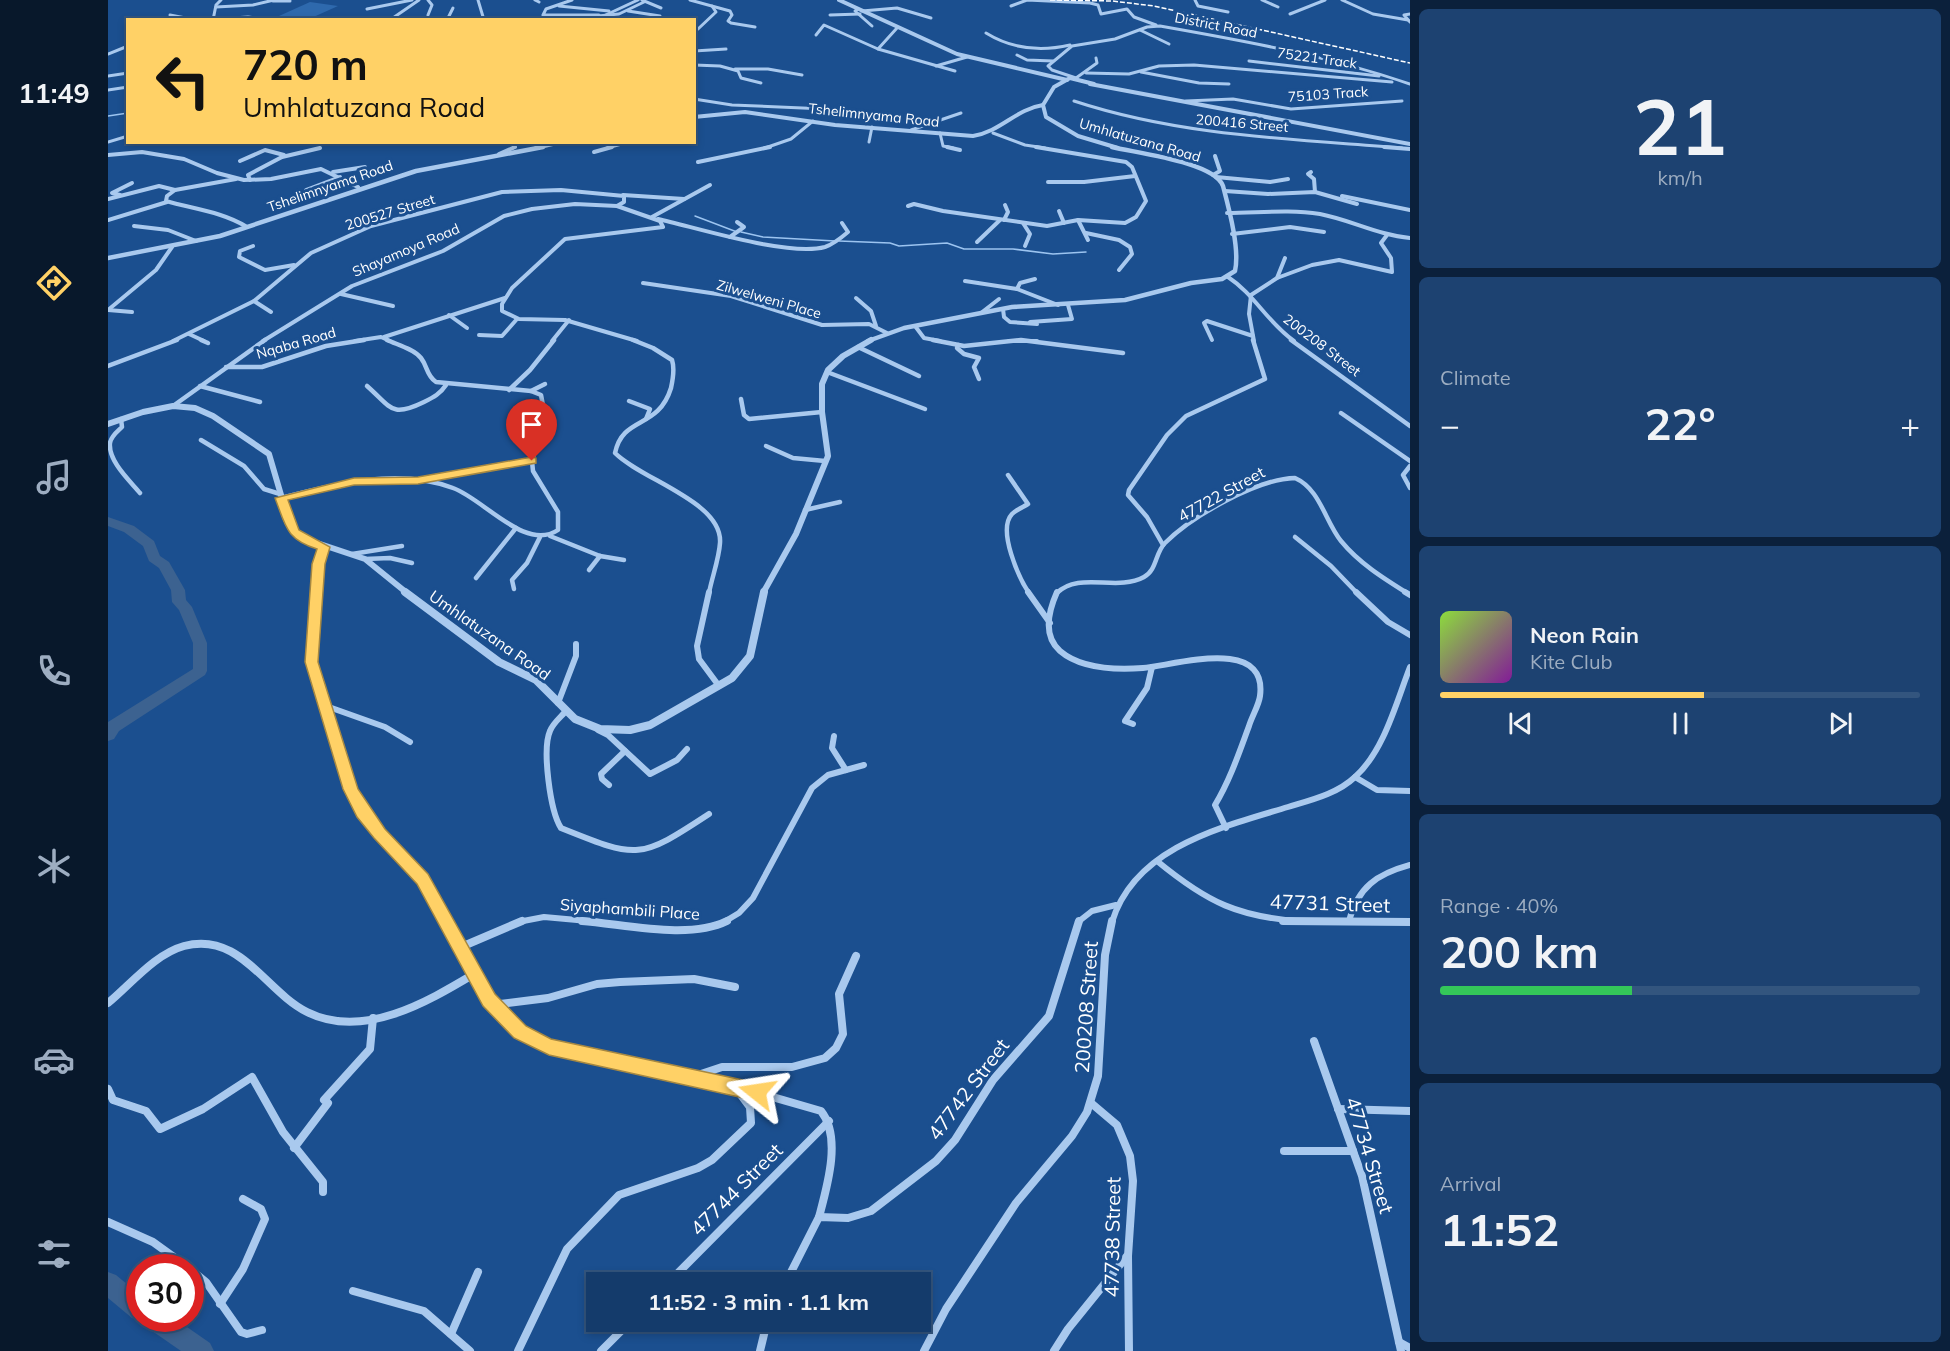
<!DOCTYPE html>
<html lang="en">
<head>
<meta charset="utf-8">
<style>
  :root { --surface:#143b6b; --page:#1d4271; --text:#f1f3f6; --muted:#9dadc1; --line:#33557e; --accent:#ffd166 }
  body { margin:0; font-family:Mulish,sans-serif; background:var(--page); color:var(--text); height:100vh; display:flex; flex-direction:column; font-size:22px; white-space:nowrap }
  * { box-sizing:border-box; margin:0 }
  p { font-size:20px; color:var(--muted) }
  .icon { flex:none; width:33px; height:33px; fill:none; stroke:currentColor; stroke-width:2; stroke-linecap:round; stroke-linejoin:round }
  .map { position:relative; flex:1; overflow:hidden }
  .sheet { display:flex; flex-direction:column; gap:9px; padding:9px; background:#0b203b; width:540px }
  .sheet>* { flex:none }
  .guide { position:absolute; left:18px; top:18px; width:570px; height:126px; border-radius:0px; box-shadow:0 3px 9px #0003,0 0 0 2px var(--line); background:#ffd166; color:#111; overflow:hidden }
  .speed { position:absolute; left:18px; top:1254px; display:flex; gap:12px; font-size:30px; font-weight:700; text-align:center }
  .speed>* { display:grid; place-content:center; width:78px; height:78px; border-radius:50%; background:var(--surface); box-shadow:0 3px 9px #0003,0 0 0 2px var(--line); line-height:1 }
  .speed .limit { border:9px solid #d22; background:#fff; color:#111 }
  .pin { position:absolute; display:grid; place-items:center; width:51px; height:51px; color:#fff; margin:-62px -26px; border-radius:50% 50% 50% 0; rotate:-45deg; box-shadow:0 0 6px #0007 }
  .pin .icon { rotate:45deg }
  .me { position:absolute; width:66px; margin:-33px; rotate:285deg; stroke-linejoin:round; filter:drop-shadow(0 0 4px #0008) }
  .turn { display:flex; align-items:center; gap:21px; height:126px; padding:0 18px; font-size:27px }
  .turn .icon { width:78px; height:78px; stroke-width:2.5 }
  .turn b { display:block; font-size:42px; line-height:51px }
  .big { font-size:45px; font-weight:700; line-height:1.1 }
  .sheet .tile { flex:1; display:flex; flex-direction:column; justify-content:center; gap:9px; min-width:0; padding:0 21px; border-radius:9px; background:var(--page) }
  .sheet .dial { align-items:center; gap:0 }
  .dial b { font-size:78px; line-height:1 }
  .song { display:flex; align-items:center; gap:18px }
  .cover { width:72px; height:72px; border-radius:9px; background:linear-gradient(135deg,hsl(90 70% 55%),hsl(290 70% 35%)) }
  .played { height:6px; border-radius:3px; background:linear-gradient(90deg,var(--accent) 55%,var(--line) 55%) }
  .keys { display:flex; justify-content:space-around; direction:ltr }
  .heat { display:flex; justify-content:space-between; align-items:center; font-size:33px; direction:ltr }
  .charge { height:9px; border-radius:4px; background:linear-gradient(90deg,#34c759 40%,var(--line) 0) }
  .trip { position:absolute; left:478px; top:1272px; width:345px; height:60px; border-radius:0px; background:var(--surface); box-shadow:0 3px 9px #0003,0 0 0 2px var(--line); font-weight:700; line-height:60px; text-align:center }
  main { display:flex; flex:1; min-height:0 }
  .tabs { display:flex; flex-direction:column; width:108px; justify-content:space-around; align-items:center; background:#08182b; color:var(--muted) }
  .tabs .icon { width:42px; height:42px }
  .tabs .selected { color:var(--accent) }
  .tabs b { font-size:27px; color:var(--text) }
  .map>svg:first-child { display:block }
</style>
</head>
<body>
<main>
<nav class="tabs">
<b>11:49</b>
<svg class="icon selected" aria-label="directions" viewBox="0 0 24 24"><path d="M12 3l9 9-9 9-9-9zM9 14v-3h6M13 9l2 2-2 2"/></svg>
<svg class="icon" aria-label="music" viewBox="0 0 24 24"><path d="M9 18V5l10-2v13"/><circle cx="6" cy="18" r="3"/><circle cx="16" cy="16" r="3"/></svg>
<svg class="icon" aria-label="phone" viewBox="0 0 24 24"><path d="M5 4h4l2 5-3 2q2 4 5 5l2-3 5 2v4C11 20 4 13 5 4z"/></svg>
<svg class="icon" aria-label="climate" viewBox="0 0 24 24"><path d="M12 3v18M4 7l16 10M4 17L20 7"/></svg>
<svg class="icon" aria-label="car" viewBox="0 0 24 24"><path d="M5 17H2v-5l4-1 3-4h7l3 4 3 1v5h-3M9 17h6M6 11h13"/><circle cx="7" cy="17" r="2"/><circle cx="17" cy="17" r="2"/></svg>
<svg class="icon" aria-label="filters" viewBox="0 0 24 24"><path d="M4 7h16M4 17h16"/><circle cx="9" cy="7" r="2"/><circle cx="15" cy="17" r="2"/></svg>
</nav>
<div class="map">
<svg width="1302" height="1351" viewBox="0 0 1302 1351">
  <rect width="100%" height="100%" fill="#1b4f8f"/>
  <path fill="#2e69ad" d="M202 2 230 6 201 19 171 16Z"/>
  <g fill="none" stroke-linecap="round" stroke-linejoin="round">
    <g stroke="#9cc4f0" stroke-width="1.5">
      <path d="M0 116 20 113"/>
      <path d="M587 216 629 232"/>
      <path d="M633 232 655 237 727 241"/>
      <path d="M731 241 782 243 791 246 839 243 856 249H905L945 254 978 252"/>
    </g>
    <g fill="#3c6290" fill-rule="evenodd">
      <path d="M0 517 26 526 46 541 52 556 61 562 77 590 78 600 84 607 99 643V671L97 675 11 731 6 739 0 741V722L85 669V643L71 610 64 602 63 590 51 568 41 561 35 546 16 532 0 526Z"/>
      <path d="M0 1272 8 1275 32 1295V1318H66L102 1343 106 1351H73L37 1326 34 1321 24 1318 0 1298Z"/>
    </g>
    <g stroke="#a9c9ee" stroke-width="3">
      <path d="M320 0 324 5 320 15"/>
      <path d="M370 0 376 20"/>
      <path d="M427 0 431 2"/>
      <path d="M464 0 438 9 435 15H491"/>
      <path d="M534 0 553 8"/>
      <path d="M582 0 622 11 624 15 620 21 623 23 647 27"/>
      <path d="M1087 0 1090 6 1120 12"/>
      <path d="M1154 0 1170 7"/>
      <path d="M1234 0 1265 14 1300 20"/>
      <path d="M165 1H182"/>
      <path d="M451 6 501 11"/>
      <path d="M903 6 919 0 982 3 990 5 993 14 1019 9 1026 17 1048 25"/>
      <path d="M108 7 145 5 166 0"/>
      <path d="M259 9 304 0"/>
      <path d="M750 9 747 11 764 26"/>
      <path d="M520 11 552 16"/>
      <path d="M754 11 789 8 823 18"/>
      <path d="M1182 14 1217 0"/>
      <path d="M1302 14 1296 15 1302 22"/>
      <path d="M62 15 88 20"/>
      <path d="M722 15 752 14"/>
      <path d="M490 16 511 14 536 2"/>
      <path d="M94 20 140 17 165 20"/>
      <path d="M105 20 108 5 113 0"/>
      <path d="M232 20H248"/>
      <path d="M282 20 311 0"/>
      <path d="M339 20 345 8"/>
      <path d="M487 20 530 0"/>
      <path d="M789 28 770 49 847 71"/>
      <path d="M590 29 608 12 604 6"/>
      <path d="M1032 30 1061 44"/>
      <path d="M878 33C904 49 932 52 962 45"/>
      <path d="M708 35 716 25 770 49"/>
      <path d="M586 51 618 49"/>
      <path d="M0 54 20 46"/>
      <path d="M909 55 919 60 945 61"/>
      <path d="M1141 61 1271 76"/>
      <path d="M586 65 612 66 630 71 633 78 653 83"/>
      <path d="M828 66 859 57"/>
      <path d="M627 69H660L694 75"/>
      <path d="M1033 72 1091 83 1121 84"/>
      <path d="M978 73 1021 74 1051 66 1086 65 1284 82"/>
      <path d="M0 76 20 73"/>
      <path d="M968 78 944 70 940 66 964 46 1007 39 1039 27 1052 26C1137 41 1220 56 1302 84"/>
      <path d="M968 78 989 63 988 58"/>
      <path d="M0 90 20 87"/>
      <path d="M586 99 624 105 741 110"/>
      <path d="M966 101C1072 136 1184 139 1294 148"/>
      <path d="M1078 101 1125 99 1183 109 1294 101"/>
      <path d="M803 130 853 113"/>
      <path d="M832 133 835 146 845 148"/>
      <path d="M885 133 917 145 937 148"/>
      <path d="M0 142 20 136"/>
      <path d="M761 142 764 127"/>
      <path d="M405 148 409 142"/>
      <path d="M499 148 521 142"/>
      <path d="M657 148 683 139 705 121"/>
    </g>
    <g stroke="#a9c9ee" stroke-width="4">
      <path d="M839 147 852 150"/>
      <path d="M1276 147 1302 149"/>
      <path d="M486 152 504 147"/>
      <path d="M391 154 407 147"/>
      <path d="M0 155 34 152 76 159 109 173 136 180 163 179 213 169 250 187"/>
      <path d="M132 161 157 150 176 155"/>
      <path d="M590 162 662 147"/>
      <path d="M225 172 257 167"/>
      <path d="M1203 172 1200 174 1206 179 1207 192"/>
      <path d="M1105 175 1112 171 1107 156"/>
      <path d="M1108 177 1162 182 1180 179"/>
      <path d="M128 179 67 190 59 196 58 201C86 209 115 212 139 227"/>
      <path d="M142 180 140 175 174 157 212 148"/>
      <path d="M940 182H976L1027 176"/>
      <path d="M198 190 232 177"/>
      <path d="M1117 191 1160 194 1207 192 1249 204"/>
      <path d="M12 195 4 193 24 183"/>
      <path d="M515 195 576 199"/>
      <path d="M1234 196 1302 210"/>
      <path d="M0 199 51 186 67 190"/>
      <path d="M800 206 806 204 835 211 939 226 970 220 1017 223 1028 217 1038 201 1024 167 1018 162 928 147"/>
      <path d="M951 211 956 223"/>
      <path d="M1119 213C1150 213 1181 209 1212 214 1243 220 1270 235 1302 238"/>
      <path d="M544 217 602 185"/>
      <path d="M550 219C590 228 681 257 717 247 726 244 733 238 740 232L734 223"/>
      <path d="M0 220 59 202"/>
      <path d="M896 220 900 212 897 205"/>
      <path d="M970 220 980 240"/>
      <path d="M915 223 922 234 917 246"/>
      <path d="M26 226 60 230 88 241"/>
      <path d="M978 233 1011 240 1022 247 1024 254 1011 270"/>
      <path d="M1124 234 1182 227 1216 232"/>
      <path d="M622 237 636 227 629 222"/>
      <path d="M869 242 892 220"/>
      <path d="M145 246 132 251 131 257 157 270 186 265"/>
      <path d="M1120 277C1146 294 1160 323 1186 341"/>
      <path d="M1169 278 1204 265 1231 260 1284 272 1283 258 1273 243 1279 235"/>
      <path d="M857 281 909 289 950 305"/>
      <path d="M535 283 623 296 714 325 761 324 779 333"/>
      <path d="M909 289 912 283 927 279"/>
      <path d="M233 294 285 306"/>
      <path d="M748 298 763 311 768 326"/>
      <path d="M146 301 163 312"/>
      <path d="M895 309 896 317 902 322 929 324 922 322 964 319 960 305"/>
      <path d="M0 310 48 270 64 247"/>
      <path d="M0 310 24 312"/>
      <path d="M873 313 891 299"/>
      <path d="M341 315 359 328"/>
      <path d="M807 326 816 338 832 341"/>
      <path d="M81 334 96 341"/>
      <path d="M371 335 394 336 409 319"/>
      <path d="M276 337 397 298"/>
      <path d="M1104 340 1096 323 1099 321 1145 336"/>
      <path d="M65 341 146 301 203 253 263 226 394 192 453 190 516 196V202L509 206"/>
      <path d="M155 341 244 286 335 251 396 216 424 209 467 204 509 206 552 221 555 227 457 239 404 288 394 304V311L411 319 457 320 529 341"/>
      <path d="M247 341 273 337 282 341"/>
      <path d="M444 341 461 320"/>
      <path d="M901 341H929"/>
      <path d="M1146 341 1141 314 1143 295 1169 278 1177 258"/>
    </g>
    <g stroke="#a9c9ee" stroke-width="4.5">
      <path d="M93 340 100 343"/>
      <path d="M525 340 545 348 564 360C567 369 565 379 563 388 550 430 515 415 507 453 534 480 615 502 612 543 611 559 604 577 601 593"/>
      <path d="M825 340 856 346 913 340 1015 353"/>
      <path d="M1183 340 1302 426"/>
      <path d="M850 345 849 348 856 354 871 358 866 367 871 379"/>
      <path d="M750 347 811 376"/>
      <path d="M0 366 69 340"/>
      <path d="M118 367H154L218 346 256 340"/>
      <path d="M719 372 817 409"/>
      <path d="M92 386 152 402"/>
      <path d="M259 386C284 408 283 418 316 402 326 397 332 394 338 385"/>
      <path d="M401 390 422 370 446 340"/>
      <path d="M423 391 437 384"/>
      <path d="M633 399 636 415 641 419 714 412"/>
      <path d="M521 401 542 409 538 419"/>
      <path d="M65 406 157 340"/>
      <path d="M1233 413 1302 461"/>
      <path d="M13 419 14 427C10 431 3 436 2 443 0 461 22 481 32 493"/>
      <path d="M93 440 136 466 156 489 172 494"/>
      <path d="M658 446 685 458 717 461"/>
      <path d="M1302 466 1295 475 1302 488"/>
      <path d="M900 475 920 504C915 507 908 510 904 514 889 530 911 578 921 593"/>
      <path d="M316 480 424 461"/>
      <path d="M173 498C227 484 290 467 345 488 376 499 417 552 450 530V512L425 471 424 461 437 416 433 395 423 391 328 382C318 375 320 367 313 358 306 349 290 345 279 340"/>
      <path d="M697 510 732 502"/>
      <path d="M442 536 492 556 516 560"/>
      <path d="M1187 537 1223 566 1249 593"/>
      <path d="M1055 545 1039 517 1020 495 1021 490 1059 435 1078 416 1157 379 1145 340"/>
      <path d="M244 554 294 546"/>
      <path d="M257 559 282 558 304 563"/>
      <path d="M481 570 492 556"/>
      <path d="M368 578 408 528"/>
      <path d="M406 589 404 580 419 563 432 537"/>
      <path d="M208 593 210 564 216 547"/>
      <path d="M949 593C971 571 1009 592 1036 577 1049 570 1047 553 1057 543 1084 516 1149 479 1187 478 1212 489 1217 521 1233 541 1251 563 1275 578 1299 593"/>
    </g>
    <g stroke="#a9c9ee" stroke-width="6">
      <path d="M208 592 203 662 242 789 271 833 314 879 338 922"/>
      <path d="M601 592 589 646 591 659 611 686"/>
      <path d="M920 592 942 623"/>
      <path d="M949 592C941 610 934 635 952 651 973 669 1008 670 1035 668 1064 666 1160 635 1152 696 1151 705 1144 716 1141 726 1131 753 1122 780 1107 805L1118 828"/>
      <path d="M1248 592 1280 622 1302 635"/>
      <path d="M1297 592 1302 595"/>
      <path d="M450 703 468 656V644"/>
      <path d="M218 706 277 727 302 742"/>
      <path d="M457 712C452 718 445 723 442 731 434 749 442 811 453 828 530 859 531 860 601 814"/>
      <path d="M1025 724 1017 721 1039 688 1044 667"/>
      <path d="M490 730 500 735 542 774 569 760 579 749"/>
      <path d="M726 736 724 748 738 770"/>
      <path d="M1247 777 1269 790 1302 791"/>
      <path d="M501 785 494 779 493 774 517 751"/>
      <path d="M1049 861C1100 903 1130 917 1197 922"/>
      <path d="M1241 921C1250 887 1269 874 1302 865"/>
      <path d="M410 922 436 917 491 922"/>
      <path d="M616 922 631 913 645 898 704 788 720 775 756 765"/>
      <path d="M970 922 984 911 1008 905"/>
      <path d="M1004 922C1027 847 1114 827 1180 807 1203 800 1229 794 1247 777 1276 751 1288 703 1302 667"/>
      <path d="M1260 922H1302"/>
    </g>
    <g stroke="#a9c9ee" stroke-width="8">
      <path d="M337 921 384 1005 412 1032 441 1047 616 1083 713 1111C734 1137 719 1187 711 1217"/>
      <path d="M474 921C516 924 581 940 619 921"/>
      <path d="M1175 921 1302 922"/>
      <path d="M353 947 414 921"/>
      <path d="M0 1003C23 984 47 954 76 946 132 931 157 991 199 1012 255 1040 319 1002 366 974"/>
      <path d="M384 1005 440 998 489 984 512 982 586 979 627 987"/>
      <path d="M1206 1041 1254 1176 1293 1351"/>
      <path d="M587 1076 614 1067H684L717 1058 728 1048 735 1034 731 994 748 956"/>
      <path d="M0 1089 5 1100 38 1111 52 1129 95 1109 144 1077 175 1132 215 1182V1192"/>
      <path d="M983 1103 1009 1125 1022 1156 1025 1181 1020 1256 1021 1351"/>
      <path d="M1230 1109 1302 1111"/>
      <path d="M186 1148 220 1103 216 1100 262 1049 265 1018"/>
      <path d="M1176 1151H1245"/>
      <path d="M0 1222 45 1242 81 1268"/>
      <path d="M82 1269 98 1282 133 1332 139 1334 154 1330"/>
      <path d="M561 1282 721 1121"/>
      <path d="M678 1282 711 1217 740 1218 763 1211 828 1161 847 1140 885 1080 941 1016 971 921"/>
      <path d="M245 1291 316 1311 362 1351"/>
      <path d="M112 1304 135 1269 157 1219 153 1209 135 1199"/>
      <path d="M343 1334 370 1272"/>
      <path d="M1291 1342 1302 1348"/>
      <path d="M410 1351 459 1249 511 1195 590 1168 604 1160 643 1123 642 1107 627 1087"/>
      <path d="M493 1351 522 1322"/>
      <path d="M652 1351 659 1322"/>
      <path d="M816 1351 838 1309 908 1203 964 1136 979 1112 990 1076 997 955 1004 921"/>
      <path d="M946 1351 960 1329 1019 1256"/>
    </g>
    <g stroke="#a9c9ee" stroke-width="4">
      <path d="M731 0 849 54 959 80"/>
      <path d="M982 84 1302 144"/>
      <path d="M986 84 962 78 946 87 935 105 938 117 970 136 1010 148"/>
      <path d="M586 117 637 112 727 125 865 136C892 132 908 109 935 105"/>
      <path d="M428 148 453 142"/>
    </g>
    <g stroke="#a9c9ee" stroke-width="4.5">
      <path d="M0 258 112 236 308 171 435 147"/>
      <path d="M760 341 796 328 904 307 1017 300 1083 283 1114 279 1127 271C1132 249 1121 209 1115 186 1106 162 1028 153 1004 147"/>
    </g>
    <g stroke="#a9c9ee" stroke-width="6">
      <path d="M0 424 35 412 65 406 87 408 105 416 161 454 183 529 194 538 257 559 299 593"/>
      <path d="M655 593 688 534 720 456 714 412V384L720 370 735 356 763 340"/>
    </g>
    <path stroke="#a9c9ee" stroke-width="8" d="M297 592 391 662 428 680 467 719 492 729 522 730 542 725 624 678 642 656 656 592"/>
    <path stroke="#fff" stroke-width="1.5" stroke-dasharray="5 2" stroke-linecap="butt" d="M942 0 1004 1 1046 6 1302 63"/>
  </g>
  <path fill="#ffd166" stroke="#a68842" stroke-width="1.5" d="M424 457 428 458V463L310 484 246 485 180 500 191 530 222 547 217 564 210 662 250 789 277 829 320 874 387 994 418 1026 443 1039 649 1083 656 1086 659 1092 656 1098 649 1101 441 1055 406 1038 375 1006 309 884 266 838 249 817 235 789 197 662 204 564 209 549C178 539 178 527 167 498L246 478 310 477Z"/>
  <g text-anchor="middle" dominant-baseline="central" stroke-width="6" stroke-linejoin="round" paint-order="stroke">
    <g font-size="14" fill="#fff" stroke="#1b4f8f">
      <text transform="translate(1108 25) rotate(11)">District Road</text>
      <text transform="translate(1209 58) rotate(8)">75221 Track</text>
      <text transform="translate(1220 94) rotate(-4)">75103 Track</text>
      <text transform="translate(766 115) rotate(6)">Tshelimnyama Road</text>
      <text transform="translate(1134 123) rotate(5)">200416 Street</text>
      <text transform="translate(1032 140) rotate(16)">Umhlatuzana Road</text>
      <text transform="translate(222 186) rotate(-19)">Tshelimnyama Road</text>
      <text transform="translate(282 212) rotate(-17)">200527 Street</text>
      <text transform="translate(298 250) rotate(-23)">Shayamoya Road</text>
      <text transform="translate(661 299) rotate(16)">Zilwelweni Place</text>
      <text transform="translate(188 343) rotate(-16)">Nqaba Road</text>
      <text transform="translate(1214 345) rotate(37)">200208 Street</text>
    </g>
    <g font-size="16" fill="#fff" stroke="#1b4f8f">
      <text transform="translate(1113 494) rotate(-29)">47722 Street</text>
      <text transform="translate(382 635) rotate(35)">Umhlatuzana Road</text>
      <text transform="translate(522 909) rotate(4)">Siyaphambili Place</text>
    </g>
    <g font-size="20" fill="#fff" stroke="#1b4f8f">
      <text transform="translate(1222 903) rotate(2)">47731 Street</text>
      <text transform="translate(978 1007) rotate(-86)">200208 Street</text>
      <text transform="translate(860 1089) rotate(-53)">47742 Street</text>
      <text transform="translate(1262 1155) rotate(73)">47734 Street</text>
      <text transform="translate(628 1189) rotate(-45)">47744 Street</text>
      <text transform="translate(1004 1237) rotate(-89)">47738 Street</text>
    </g>
  </g>
</svg>
<div class="speed"><div class="limit">30</div></div>
<div class="pin" style="left:424px;top:461px;background:#d93025"><svg class="icon" aria-label="arrive" viewBox="0 0 24 24"><path d="M6 21V4h12l-3 4 3 4H6"/></svg></div>
<svg class="me" style="left:649px;top:1092px" viewBox="-20 -20 40 40"><path d="M0-17L14 15 0 8-14 15z" fill="#ffd166" stroke="#fff" stroke-width="4"/></svg>
<div class="trip">11:52 · 3 min · 1.1 km</div>
<div class="guide">
<div class="turn"><svg class="icon" aria-label="left" viewBox="0 0 24 24"><path d="M17 20v-9H6M10 6l-5 5 5 5"/></svg><div><b>720 m</b>Umhlatuzana Road</div></div>
</div>
</div>
<section class="sheet">
<div class="tile dial"><b>21</b><p>km/h</p></div>
<div class="tile"><p>Climate</p>
<div class="heat"><a>−</a><b class="big">22°</b><a>+</a></div>
</div>
<div class="tile">
<div class="song"><i class="cover"></i><div><b>Neon Rain</b><p>Kite Club</p></div></div>
<div class="played"></div>
<div class="keys"><svg class="icon" aria-label="previous" viewBox="0 0 24 24"><path d="M18 5L8 12l10 7zM5 5v14"/></svg><svg class="icon" aria-label="pause" viewBox="0 0 24 24"><path d="M8 5v14M16 5v14"/></svg><svg class="icon" aria-label="next" viewBox="0 0 24 24"><path d="M6 5l10 7-10 7zM19 5v14"/></svg></div>
</div>
<div class="tile"><p>Range · 40%</p><b class="big">200 km</b><div class="charge"></div></div>
<div class="tile"><p>Arrival</p><b class="big">11:52</b></div>
</section>
</main>
</body>
</html>
